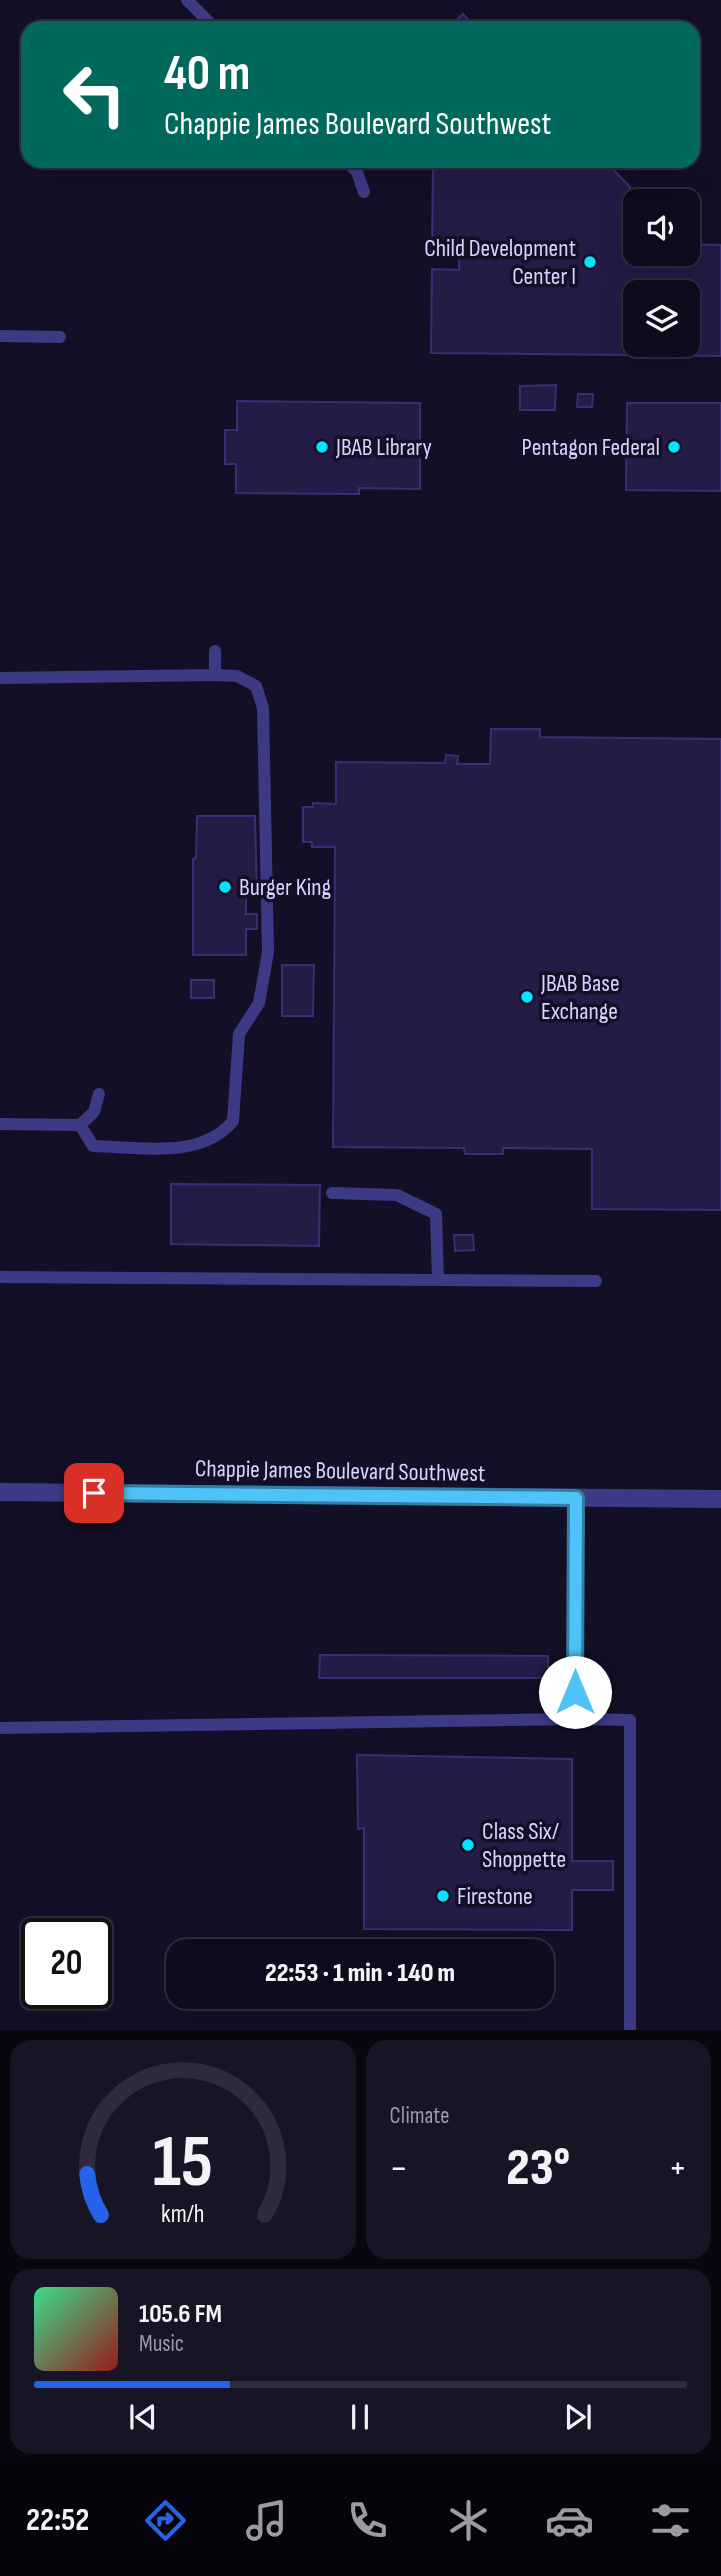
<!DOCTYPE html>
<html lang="en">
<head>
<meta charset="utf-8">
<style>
  :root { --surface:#0e0b1c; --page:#171425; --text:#f1f3f6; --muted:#9b9ba3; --line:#2e2b3b; --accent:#2563eb }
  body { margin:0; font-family:"Sofia Sans Condensed",sans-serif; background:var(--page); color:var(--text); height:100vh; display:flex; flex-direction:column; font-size:26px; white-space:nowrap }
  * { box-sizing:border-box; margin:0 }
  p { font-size:23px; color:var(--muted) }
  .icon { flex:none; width:38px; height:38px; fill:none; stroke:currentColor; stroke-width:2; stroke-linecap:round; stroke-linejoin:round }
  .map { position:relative; height:2030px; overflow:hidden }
  .panel { display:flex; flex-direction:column; gap:10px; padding:10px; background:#08060f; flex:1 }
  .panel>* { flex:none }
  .banner { position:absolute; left:21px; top:21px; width:679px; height:147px; border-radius:21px; box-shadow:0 7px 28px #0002,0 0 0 2px var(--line); background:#00695c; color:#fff; overflow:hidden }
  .tools { position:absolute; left:623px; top:189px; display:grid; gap:14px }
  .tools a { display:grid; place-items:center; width:77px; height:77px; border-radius:14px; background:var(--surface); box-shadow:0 7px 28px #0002,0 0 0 2px var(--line); font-size:35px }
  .speed { position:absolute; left:21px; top:1918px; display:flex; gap:14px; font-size:35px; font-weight:700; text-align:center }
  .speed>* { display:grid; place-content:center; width:91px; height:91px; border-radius:50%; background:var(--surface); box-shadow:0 7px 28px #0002,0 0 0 2px var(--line); line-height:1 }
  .speed .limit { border:4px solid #111; border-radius:10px; background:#fff; color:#111 }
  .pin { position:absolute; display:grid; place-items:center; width:60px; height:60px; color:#fff; margin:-30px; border-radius:14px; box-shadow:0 4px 10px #0006 }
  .me { position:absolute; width:77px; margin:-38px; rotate:0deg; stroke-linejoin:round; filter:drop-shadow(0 0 5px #0008) }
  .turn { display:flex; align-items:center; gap:24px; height:147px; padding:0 28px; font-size:32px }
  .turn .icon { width:91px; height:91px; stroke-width:2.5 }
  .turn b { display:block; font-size:49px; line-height:60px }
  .big { font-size:52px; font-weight:800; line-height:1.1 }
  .panel .tile { flex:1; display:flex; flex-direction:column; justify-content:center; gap:10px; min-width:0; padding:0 24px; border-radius:21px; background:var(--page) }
  .panel .dial { align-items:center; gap:0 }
  .dial svg { height:182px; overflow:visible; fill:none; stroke:var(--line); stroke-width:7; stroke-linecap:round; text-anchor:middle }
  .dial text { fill:var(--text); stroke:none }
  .song { display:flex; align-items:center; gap:21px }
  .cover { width:84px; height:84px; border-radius:10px; background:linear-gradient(135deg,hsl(150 70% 55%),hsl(0 70% 35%)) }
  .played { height:7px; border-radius:4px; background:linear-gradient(90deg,var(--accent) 30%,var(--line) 30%) }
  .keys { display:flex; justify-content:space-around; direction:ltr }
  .heat { display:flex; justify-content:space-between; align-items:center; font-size:38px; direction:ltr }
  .panel .tiles { flex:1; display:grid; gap:10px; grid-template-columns:1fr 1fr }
  .tile:last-child { grid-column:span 2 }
  .trip { position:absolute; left:166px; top:1939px; width:388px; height:70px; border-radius:21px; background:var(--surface); box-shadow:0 7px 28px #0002,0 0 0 2px var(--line); font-weight:800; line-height:70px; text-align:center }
  .tab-bar { display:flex; height:112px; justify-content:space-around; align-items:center; background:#06040b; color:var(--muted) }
  .tab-bar .icon { width:49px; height:49px }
  .tab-bar .current { color:var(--accent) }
  .tab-bar b { font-size:32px; color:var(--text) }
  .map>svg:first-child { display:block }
</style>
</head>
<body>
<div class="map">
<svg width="721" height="2030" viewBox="0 0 721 2030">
  <rect width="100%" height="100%" fill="#130f26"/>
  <g fill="#241b47" stroke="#3b2d73" stroke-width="2" fill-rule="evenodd">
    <path d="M463 14 476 28H448Z"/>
    <path d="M433 161H605L630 187 628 244H635V254H688V244L721 245V356L431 353 432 269 459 270V243H432ZM635 292H688V345H635Z"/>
    <path d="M556 385 555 410H520V386Z"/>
    <path d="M578 394H593L592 407H577Z"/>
    <path d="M237 401 420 403V489L359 488V494L236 493V464H225V430H237Z"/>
    <path d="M627 403H721V491L626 490Z"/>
    <path d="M491 729H540V737L721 739V1210L592 1209V1149L503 1148V1154H465L464 1148 333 1147 335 847H312V842H303V807H313V803L336 804V762L445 763 446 755 458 756 457 764H490Z"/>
    <path d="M197 816H255L257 896H246V914H257V929H246V955H193V859L196 858Z"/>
    <path d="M282 965H314L313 1016H282Z"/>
    <rect x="191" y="980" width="23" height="18"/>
    <path d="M171 1184 320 1185 319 1246 171 1244Z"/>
    <path d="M454 1235H473L474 1250 455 1251Z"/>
    <path d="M320 1655 548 1656V1678H319Z"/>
    <path d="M357 1755 572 1759V1861H613V1890H572V1930L364 1929V1828L358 1829Z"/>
  </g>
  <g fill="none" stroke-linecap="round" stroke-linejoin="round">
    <g stroke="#3d3a85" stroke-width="12">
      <path d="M187 0 215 28"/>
      <path d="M346 161 357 172 364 192"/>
      <path d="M0 336 60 337"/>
      <path d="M0 678 215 675V651"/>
      <path d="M0 1124 80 1125 94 1112 99 1094"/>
      <path d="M80 1125 93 1146C139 1147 201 1160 233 1121L239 1034 259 1003 268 952 263 708 256 686 237 676 215 675"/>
      <path d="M332 1193 397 1195 436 1214 438 1280"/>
      <path d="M0 1277 596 1281"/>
      <path d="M575 1719 630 1720V2030"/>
      <path d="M0 1728 575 1719 576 1498"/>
    </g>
    <path stroke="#3d3a85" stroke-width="18" d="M0 1492 721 1499"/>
  </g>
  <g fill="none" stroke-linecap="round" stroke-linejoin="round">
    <defs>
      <path id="route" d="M94 1493 576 1498 575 1692"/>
    </defs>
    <use href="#route" stroke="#337fa1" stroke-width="18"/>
    <use href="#route" stroke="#4fc3f7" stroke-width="12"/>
  </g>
  <g fill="#00e5ff" stroke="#130f26" stroke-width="2.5">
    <circle cx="590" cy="262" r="7"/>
    <circle cx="322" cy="447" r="7"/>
    <circle cx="674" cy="447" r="7"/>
    <circle cx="225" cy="887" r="7"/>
    <circle cx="527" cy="997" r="7"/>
    <circle cx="468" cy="1845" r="7"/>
    <circle cx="443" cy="1896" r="7"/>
  </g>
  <g text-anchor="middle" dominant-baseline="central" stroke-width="7" stroke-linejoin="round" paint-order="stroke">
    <g font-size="24" fill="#d9d4ff" stroke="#130f26" text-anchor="start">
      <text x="576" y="248" text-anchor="end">Child Development<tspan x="576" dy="28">Center I</tspan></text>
      <text x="336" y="447">JBAB Library</text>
      <text x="660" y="447" text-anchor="end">Pentagon Federal</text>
      <text x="239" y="887">Burger King</text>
      <text x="541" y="983">JBAB Base<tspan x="541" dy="28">Exchange</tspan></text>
      <text x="482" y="1831">Class Six/<tspan x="482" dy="28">Shoppette</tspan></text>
      <text x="457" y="1896">Firestone</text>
    </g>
    <g font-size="24" fill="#d9d4ff" stroke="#130f26">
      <text transform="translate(340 1471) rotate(1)">Chappie James Boulevard Southwest</text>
    </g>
  </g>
</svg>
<div class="tools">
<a><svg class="icon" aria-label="sound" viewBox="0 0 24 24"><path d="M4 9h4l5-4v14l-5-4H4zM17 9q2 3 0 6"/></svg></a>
<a><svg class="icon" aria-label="layers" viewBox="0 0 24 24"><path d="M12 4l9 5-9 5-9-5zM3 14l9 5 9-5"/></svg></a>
</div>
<div class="speed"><div class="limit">20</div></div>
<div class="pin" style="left:94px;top:1493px;background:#d93025"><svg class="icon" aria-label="arrive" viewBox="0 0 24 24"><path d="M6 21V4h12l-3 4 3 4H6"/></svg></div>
<svg class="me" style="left:575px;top:1692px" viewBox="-20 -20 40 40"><circle r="19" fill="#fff"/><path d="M0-13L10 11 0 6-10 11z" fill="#4fc3f7"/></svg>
<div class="trip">22:53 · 1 min · 140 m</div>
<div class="banner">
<div class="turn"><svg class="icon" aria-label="left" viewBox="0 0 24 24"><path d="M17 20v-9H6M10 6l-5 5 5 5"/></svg><div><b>40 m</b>Chappie James Boulevard Southwest</div></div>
</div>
</div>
<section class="panel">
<div class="tiles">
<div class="tile dial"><svg viewBox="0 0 100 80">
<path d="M14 69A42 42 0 1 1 86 69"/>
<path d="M14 69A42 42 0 0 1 8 51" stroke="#2563eb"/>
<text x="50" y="56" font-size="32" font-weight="700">15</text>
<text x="50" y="72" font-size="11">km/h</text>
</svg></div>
<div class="tile"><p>Climate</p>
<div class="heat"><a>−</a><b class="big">23°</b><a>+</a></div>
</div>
<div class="tile">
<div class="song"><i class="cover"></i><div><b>105.6 FM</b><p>Music</p></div></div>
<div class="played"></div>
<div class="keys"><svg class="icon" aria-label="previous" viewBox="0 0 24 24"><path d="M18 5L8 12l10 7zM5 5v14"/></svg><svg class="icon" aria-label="pause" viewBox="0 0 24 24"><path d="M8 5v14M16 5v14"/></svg><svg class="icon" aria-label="next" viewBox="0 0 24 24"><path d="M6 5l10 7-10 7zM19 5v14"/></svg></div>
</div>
</div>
</section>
<nav class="tab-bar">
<b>22:52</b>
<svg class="icon current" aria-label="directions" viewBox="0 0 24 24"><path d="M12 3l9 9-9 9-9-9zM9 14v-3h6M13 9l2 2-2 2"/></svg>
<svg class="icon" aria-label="music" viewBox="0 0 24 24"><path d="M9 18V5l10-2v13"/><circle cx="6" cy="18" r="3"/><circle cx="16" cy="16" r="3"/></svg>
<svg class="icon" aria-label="phone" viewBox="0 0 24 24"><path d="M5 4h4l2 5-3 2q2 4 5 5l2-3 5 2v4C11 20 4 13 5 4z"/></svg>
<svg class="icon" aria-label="climate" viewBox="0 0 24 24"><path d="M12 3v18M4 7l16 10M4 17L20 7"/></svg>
<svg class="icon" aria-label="car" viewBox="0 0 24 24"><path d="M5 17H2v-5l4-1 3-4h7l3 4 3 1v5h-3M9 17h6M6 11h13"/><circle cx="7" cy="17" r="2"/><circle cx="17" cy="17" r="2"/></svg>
<svg class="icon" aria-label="filters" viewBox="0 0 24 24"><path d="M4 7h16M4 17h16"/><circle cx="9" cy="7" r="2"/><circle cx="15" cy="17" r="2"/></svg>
</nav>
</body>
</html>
